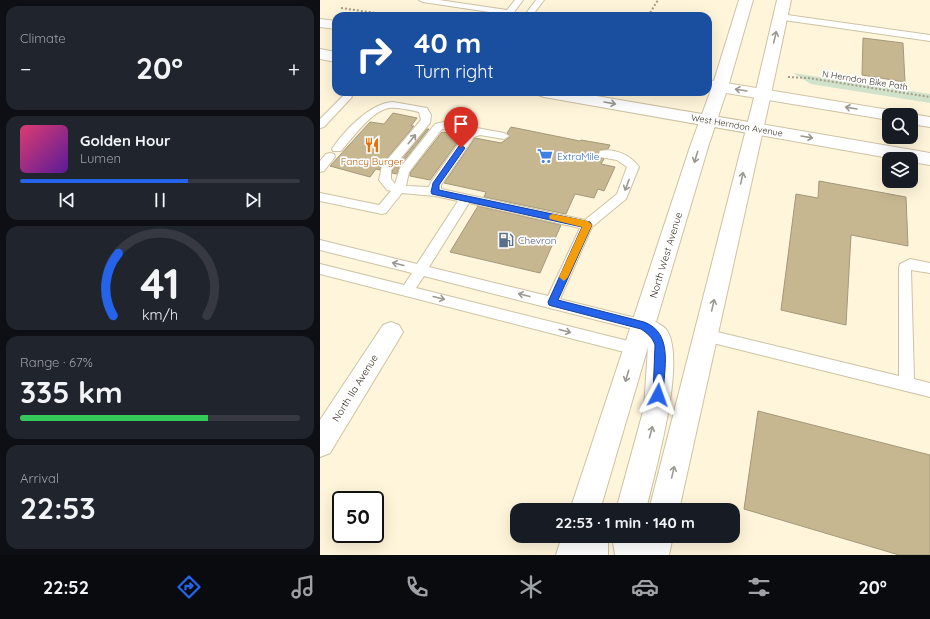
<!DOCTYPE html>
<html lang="en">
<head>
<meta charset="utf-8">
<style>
  :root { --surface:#171b24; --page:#20242c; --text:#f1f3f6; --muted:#9ea1a6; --line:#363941; --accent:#2563eb }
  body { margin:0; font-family:Quicksand,sans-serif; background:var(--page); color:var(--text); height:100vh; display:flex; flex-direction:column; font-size:15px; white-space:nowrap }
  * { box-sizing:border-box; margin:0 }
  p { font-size:13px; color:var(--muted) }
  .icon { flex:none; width:22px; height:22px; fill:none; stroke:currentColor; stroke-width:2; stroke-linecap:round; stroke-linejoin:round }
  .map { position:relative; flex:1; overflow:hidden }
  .sheet { display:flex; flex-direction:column; gap:6px; padding:6px; background:#0d0f14; width:320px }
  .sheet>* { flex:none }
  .banner { position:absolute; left:12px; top:12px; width:380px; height:84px; border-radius:12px; box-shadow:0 4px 16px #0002; background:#1a4fa0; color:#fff; overflow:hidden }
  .buttons { position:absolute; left:562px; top:108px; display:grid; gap:8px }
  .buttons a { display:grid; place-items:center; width:36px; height:36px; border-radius:8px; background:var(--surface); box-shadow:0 4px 16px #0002; font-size:20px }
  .speed { position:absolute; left:12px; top:491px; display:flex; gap:8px; font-size:20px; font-weight:700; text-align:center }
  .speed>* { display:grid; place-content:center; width:52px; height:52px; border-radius:50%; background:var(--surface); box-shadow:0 4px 16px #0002; line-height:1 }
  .speed .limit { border:2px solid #111; border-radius:6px; background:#fff; color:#111 }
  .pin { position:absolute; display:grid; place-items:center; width:34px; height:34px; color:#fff; margin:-41px -17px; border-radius:50% 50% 50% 0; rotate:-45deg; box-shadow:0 0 4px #0007 }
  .pin .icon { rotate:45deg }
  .me { position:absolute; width:44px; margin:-22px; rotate:4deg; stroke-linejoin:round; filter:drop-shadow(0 0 3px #0008) }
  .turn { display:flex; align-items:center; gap:14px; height:84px; padding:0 16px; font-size:18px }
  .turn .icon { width:52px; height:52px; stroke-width:2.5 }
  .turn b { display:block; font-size:28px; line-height:34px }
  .big { font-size:30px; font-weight:700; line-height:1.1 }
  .sheet .card { flex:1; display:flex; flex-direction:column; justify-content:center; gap:6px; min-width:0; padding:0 14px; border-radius:12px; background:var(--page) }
  .sheet .dial { align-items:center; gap:0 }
  .dial svg { height:104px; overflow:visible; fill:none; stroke:var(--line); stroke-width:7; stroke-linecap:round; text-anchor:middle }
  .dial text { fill:var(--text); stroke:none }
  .song { display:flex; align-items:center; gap:12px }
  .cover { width:48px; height:48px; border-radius:6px; background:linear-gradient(135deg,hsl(340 70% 55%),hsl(270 70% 35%)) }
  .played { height:4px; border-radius:2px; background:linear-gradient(90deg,var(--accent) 60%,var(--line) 60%) }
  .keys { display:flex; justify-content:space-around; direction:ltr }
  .heat { display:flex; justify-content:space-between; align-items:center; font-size:22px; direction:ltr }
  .charge { height:6px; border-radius:3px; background:linear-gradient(90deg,#34c759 67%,var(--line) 0) }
  .trip { position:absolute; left:190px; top:503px; width:230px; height:40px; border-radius:12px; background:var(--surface); box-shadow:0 4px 16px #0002; font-weight:700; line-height:40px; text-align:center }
  .menu { display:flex; height:64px; justify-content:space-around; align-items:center; background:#090b0e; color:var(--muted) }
  .menu .icon { width:28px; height:28px }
  .menu .active { color:var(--accent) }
  .menu b { font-size:18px; color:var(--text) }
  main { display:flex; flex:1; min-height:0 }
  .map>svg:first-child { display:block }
</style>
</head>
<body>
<main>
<section class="sheet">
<div class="card"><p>Climate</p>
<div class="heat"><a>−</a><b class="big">20°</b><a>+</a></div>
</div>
<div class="card">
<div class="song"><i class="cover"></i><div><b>Golden Hour</b><p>Lumen</p></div></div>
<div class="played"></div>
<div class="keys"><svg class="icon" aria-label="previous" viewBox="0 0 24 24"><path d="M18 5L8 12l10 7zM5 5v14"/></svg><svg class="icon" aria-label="pause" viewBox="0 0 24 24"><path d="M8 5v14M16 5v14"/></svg><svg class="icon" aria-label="next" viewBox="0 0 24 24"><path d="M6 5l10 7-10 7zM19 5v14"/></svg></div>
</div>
<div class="card dial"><svg viewBox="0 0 100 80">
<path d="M14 69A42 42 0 1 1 86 69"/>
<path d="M14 69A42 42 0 0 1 18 21" stroke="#2563eb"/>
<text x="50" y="56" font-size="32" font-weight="700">41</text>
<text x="50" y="72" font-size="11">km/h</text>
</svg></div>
<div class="card"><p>Range · 67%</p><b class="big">335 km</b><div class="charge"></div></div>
<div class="card"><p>Arrival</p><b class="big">22:53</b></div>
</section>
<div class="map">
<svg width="610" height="555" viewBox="0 0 610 555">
  <rect width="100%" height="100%" fill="#fef5da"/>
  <path fill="#d1e2cb" d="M473 73 610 94V103L491 84Z"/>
  <g fill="#c6b791" stroke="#a4987a">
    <path d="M543 38 583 43 585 82 542 75Z"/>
    <path d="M73 113 97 118 91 126H94L61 165 60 170 56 169 50 177 10 166 50 122 64 124Z"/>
    <path d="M191 127 260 141 261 140 290 145 288 149 280 150 278 154 279 157 284 159 281 164 295 167 284 191 278 189 274 198 255 194 246 214 164 197 166 192 124 183 155 138 181 143 190 137 187 133Z"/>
    <path d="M107 129H109L79 167 77 174 72 173V171Z"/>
    <path d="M122 132 143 135 110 180 90 176V173Z"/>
    <path d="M499 181 586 197 588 246 531 235 526 325 461 310 476 194 498 198Z"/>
    <path d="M158 206 241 225 220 273 130 252Z"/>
    <path d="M438 411 610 455V555H579L424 509Z"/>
  </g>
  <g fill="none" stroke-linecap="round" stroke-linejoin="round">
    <defs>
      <g id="service">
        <path d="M99 0H119L187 10 195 0H203L192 15H189L103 2Z"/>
        <path d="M216 0H224L212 16H204Z"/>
        <path d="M460 14 610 35V41L457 19 456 17Z"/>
        <path d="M27 94 30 95 32 97 30 99 4 127 0 128V119L24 95Z"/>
        <path d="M73 102 107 108 111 115 110 123 71 170V179L75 184 80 168 115 124 124 122 184 133 189 136 184 139 160 135 154 137 121 185V189L265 220 297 194 307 167 297 160 280 157 279 154 280 151C294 148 311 155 319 167L306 199 272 227 240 299 324 320 329 322 331 326 329 330 324 332 104 276 96 288 316 343 321 345 323 349 321 353 316 355 0 274V264L84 285 92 273 0 250V240L97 264 138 201 115 196 82 193 66 213 62 214 0 201V193L59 205 71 191 67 190 59 180 62 166 101 120 99 112C90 110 79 107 69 108 51 111 32 139 21 151H13L12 149C24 131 50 103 73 102ZM122 129 147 132 111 182 109 187 86 186 89 172ZM149 203 260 228 228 296 109 267Z"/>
        <path d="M10 153 14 154 15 157 4 171 0 172V161L6 154Z"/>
        <path d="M590 259 610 263V273L591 270 594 379 610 383V397L385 341 380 339 378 335 380 331 385 329 579 376V268L580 264Z"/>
      </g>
      <path id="minor" d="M71 322 79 325 83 332 79 339 10 453 0 457V420L63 325Z"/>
      <g id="tertiary">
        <path d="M419 0H433L408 87 406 90 400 92 394 90 392 87Z"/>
        <path d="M457 0H471L451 94 449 97 443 99 437 97 435 94Z"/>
      </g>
      <g id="secondary">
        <path d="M400 82 406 84 408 87 389 144 336 322C339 324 343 326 346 329 368 359 334 474 326 510H296L324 408 328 347 280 510H250L371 144 392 87 394 84Z"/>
        <path d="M443 89 449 91 451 94 359 510H329L435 94 437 91Z"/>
        <path d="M242 536H288V555H236Z"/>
        <path d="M292 536H322V539L323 536H353L349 555H295Z"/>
      </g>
      <g id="primary">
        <path d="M0 19 16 21V29L0 27Z"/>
        <path d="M0 49 16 52V62L0 59Z"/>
        <path d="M388 80 569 110 575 111 578 115H569V120L388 90Z"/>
        <path d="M216 92H253L610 153V165L591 162V159H575L224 97 218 95Z"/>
        <path d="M591 114 610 117V127L591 124V115H586Z"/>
      </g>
    </defs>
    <use href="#service" stroke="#cec2a3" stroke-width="2"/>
    <use href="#minor" stroke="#cec2a3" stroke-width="2"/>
    <use href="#tertiary" stroke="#cec2a3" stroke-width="2"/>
    <use href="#secondary" stroke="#cec2a3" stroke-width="2"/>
    <use href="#primary" stroke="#cec2a3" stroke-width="2"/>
    <g stroke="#a59d89" stroke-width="2" stroke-dasharray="2 2" stroke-linecap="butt">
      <path d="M21 8 76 16"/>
      <path d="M328 16 338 0"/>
      <path d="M468 77 488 78 610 97"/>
    </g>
    <use href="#service" fill="#fff" fill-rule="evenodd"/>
    <use href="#minor" fill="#fff" fill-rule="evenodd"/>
    <use href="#tertiary" fill="#fff" fill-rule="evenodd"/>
    <use href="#secondary" fill="#fff" fill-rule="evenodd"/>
    <use href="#primary" fill="#fff" fill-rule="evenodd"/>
  </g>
  <defs><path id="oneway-shaft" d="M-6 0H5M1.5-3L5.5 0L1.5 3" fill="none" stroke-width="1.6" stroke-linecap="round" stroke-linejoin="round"/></defs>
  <g stroke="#9b9892">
    <use href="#oneway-shaft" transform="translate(455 37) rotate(-77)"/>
    <use href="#oneway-shaft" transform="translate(421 90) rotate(-171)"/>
    <use href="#oneway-shaft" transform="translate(290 103) rotate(10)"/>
    <use href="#oneway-shaft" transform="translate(531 108) rotate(-170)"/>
    <use href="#oneway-shaft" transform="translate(487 137) rotate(10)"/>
    <use href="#oneway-shaft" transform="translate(92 139) rotate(-51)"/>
    <use href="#oneway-shaft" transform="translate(376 157) rotate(107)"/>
    <use href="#oneway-shaft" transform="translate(422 178) rotate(-77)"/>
    <use href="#oneway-shaft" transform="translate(307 185) rotate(111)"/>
    <use href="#oneway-shaft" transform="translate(78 264) rotate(-166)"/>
    <use href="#oneway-shaft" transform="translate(204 295) rotate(-166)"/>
    <use href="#oneway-shaft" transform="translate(119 298) rotate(14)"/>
    <use href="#oneway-shaft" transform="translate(393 305) rotate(-77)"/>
    <use href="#oneway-shaft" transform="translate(245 331) rotate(15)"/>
    <use href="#oneway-shaft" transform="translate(307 376) rotate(107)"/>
    <use href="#oneway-shaft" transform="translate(331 432) rotate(-75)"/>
    <use href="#oneway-shaft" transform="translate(353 472) rotate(-77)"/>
  </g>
  <path fill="#2563eb" stroke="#184099" d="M141 145 145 148 119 185V190L270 222 272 225 238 300 324 322C354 333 344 369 343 395L342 398 338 399 334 398 333 395 335 345C332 337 328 334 321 329L232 306 229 305 228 302 262 227 112 194 111 192 113 183 139 146Z"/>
  <path fill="#f59e0b" d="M233 214 268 221 272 225 248 277 244 281 239 277 262 227 230 219 229 217 230 215Z"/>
  <defs>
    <symbol id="restaurant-bare" viewBox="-9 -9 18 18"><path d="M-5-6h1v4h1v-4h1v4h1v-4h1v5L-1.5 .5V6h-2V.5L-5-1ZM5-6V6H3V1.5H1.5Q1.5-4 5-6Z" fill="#e8710a" stroke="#fff" stroke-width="2.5" paint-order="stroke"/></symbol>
    <symbol id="supermarket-bare" viewBox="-9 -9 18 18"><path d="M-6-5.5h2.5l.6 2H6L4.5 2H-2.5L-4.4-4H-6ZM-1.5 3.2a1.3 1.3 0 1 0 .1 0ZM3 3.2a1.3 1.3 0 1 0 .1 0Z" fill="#3f7fe0" stroke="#fff" stroke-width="2.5" paint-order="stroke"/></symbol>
    <symbol id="fuel-bare" viewBox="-9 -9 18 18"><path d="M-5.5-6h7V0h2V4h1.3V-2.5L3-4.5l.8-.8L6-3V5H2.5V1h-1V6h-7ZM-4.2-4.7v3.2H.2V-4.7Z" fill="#5c6f8a" stroke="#fff" stroke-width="2.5" paint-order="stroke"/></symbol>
  </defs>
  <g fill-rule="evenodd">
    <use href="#restaurant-bare" x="41" y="134" width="22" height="22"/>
    <use href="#supermarket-bare" x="214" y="145" width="22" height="22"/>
    <use href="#fuel-bare" x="175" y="229" width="22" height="22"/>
  </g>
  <g text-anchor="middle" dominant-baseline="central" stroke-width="3.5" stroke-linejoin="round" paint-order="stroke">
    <g font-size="9" fill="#373225" stroke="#fff">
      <text transform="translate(545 80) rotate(9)">N Herndon Bike Path</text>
      <text transform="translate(417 125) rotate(10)">West Herndon Avenue</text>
    </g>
    <g font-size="10" fill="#366cbe" stroke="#fff" text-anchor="start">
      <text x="237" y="156">ExtraMile</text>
    </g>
    <g font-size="10" fill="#c56008" stroke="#fff">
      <text x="52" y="161">Fancy Burger</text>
    </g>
    <g font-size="10" fill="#4e5e75" stroke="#fff" text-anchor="start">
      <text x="198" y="240">Chevron</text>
    </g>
    <g font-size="10" fill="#373225" stroke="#fff">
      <text transform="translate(346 255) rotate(-73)">North West Avenue</text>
      <text transform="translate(35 388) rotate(-58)">North Ila Avenue</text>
    </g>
  </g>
</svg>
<div class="buttons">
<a><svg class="icon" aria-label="search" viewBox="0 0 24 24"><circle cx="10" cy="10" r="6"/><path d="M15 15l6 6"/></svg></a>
<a><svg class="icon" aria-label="layers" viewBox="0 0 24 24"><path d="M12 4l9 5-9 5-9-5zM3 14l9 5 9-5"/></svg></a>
</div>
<div class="speed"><div class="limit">50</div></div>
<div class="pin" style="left:141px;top:148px;background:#d93025"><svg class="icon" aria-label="arrive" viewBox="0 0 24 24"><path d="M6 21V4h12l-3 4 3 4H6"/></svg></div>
<svg class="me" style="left:338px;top:395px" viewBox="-20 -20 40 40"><path d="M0-17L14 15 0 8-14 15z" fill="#2563eb" stroke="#fff" stroke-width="4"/></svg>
<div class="trip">22:53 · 1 min · 140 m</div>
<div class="banner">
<div class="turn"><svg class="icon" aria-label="right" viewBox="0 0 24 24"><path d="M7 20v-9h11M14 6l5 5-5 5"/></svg><div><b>40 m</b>Turn right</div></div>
</div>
</div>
</main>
<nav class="menu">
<b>22:52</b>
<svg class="icon active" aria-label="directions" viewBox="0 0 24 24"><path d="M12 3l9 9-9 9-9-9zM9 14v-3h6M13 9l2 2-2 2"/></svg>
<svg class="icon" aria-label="music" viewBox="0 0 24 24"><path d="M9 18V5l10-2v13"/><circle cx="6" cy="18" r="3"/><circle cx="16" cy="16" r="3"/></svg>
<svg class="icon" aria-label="phone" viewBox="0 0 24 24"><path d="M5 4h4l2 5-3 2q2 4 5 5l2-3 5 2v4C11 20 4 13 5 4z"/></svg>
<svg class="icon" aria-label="climate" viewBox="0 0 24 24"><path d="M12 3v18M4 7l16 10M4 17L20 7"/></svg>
<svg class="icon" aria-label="car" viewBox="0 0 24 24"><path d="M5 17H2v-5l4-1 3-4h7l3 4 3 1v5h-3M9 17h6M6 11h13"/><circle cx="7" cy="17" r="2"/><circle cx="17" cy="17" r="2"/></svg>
<svg class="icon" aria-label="filters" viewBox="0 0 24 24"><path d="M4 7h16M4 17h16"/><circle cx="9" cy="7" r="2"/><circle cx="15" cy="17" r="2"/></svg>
<b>20°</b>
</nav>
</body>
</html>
